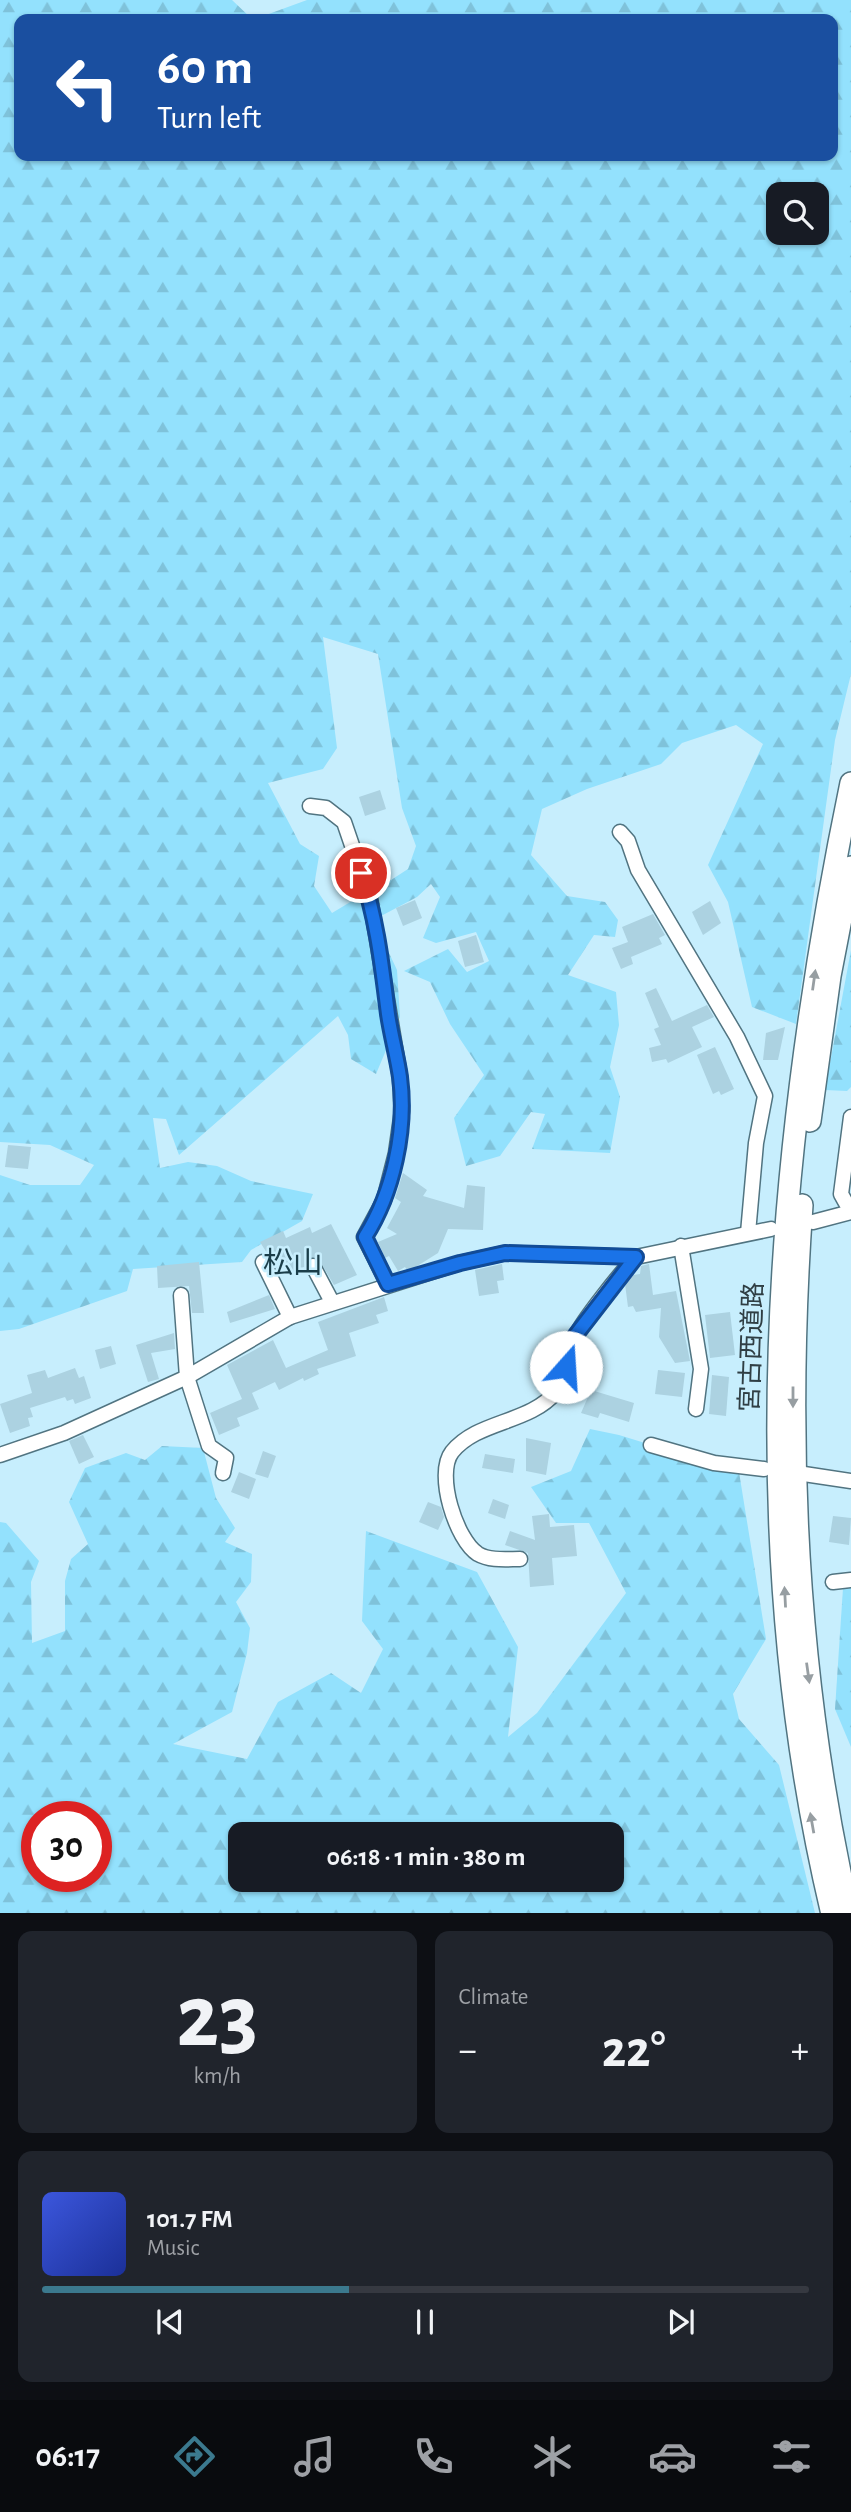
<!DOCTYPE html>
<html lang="en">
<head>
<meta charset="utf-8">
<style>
  :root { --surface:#171b24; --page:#20242c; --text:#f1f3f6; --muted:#9ea1a6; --line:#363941; --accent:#3b798e }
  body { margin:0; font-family:"Alegreya Sans","Noto Sans JP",sans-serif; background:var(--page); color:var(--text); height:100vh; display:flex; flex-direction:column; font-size:26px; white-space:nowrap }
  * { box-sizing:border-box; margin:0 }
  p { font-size:23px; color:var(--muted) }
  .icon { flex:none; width:38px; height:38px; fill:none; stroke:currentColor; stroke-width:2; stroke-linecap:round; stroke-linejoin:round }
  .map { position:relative; height:1913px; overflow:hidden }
  .sheet { display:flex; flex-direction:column; gap:18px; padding:18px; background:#0d0f14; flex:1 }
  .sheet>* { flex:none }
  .guide { position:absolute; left:14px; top:14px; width:824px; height:147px; border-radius:14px; box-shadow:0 2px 5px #0004; background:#1a4fa0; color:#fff; overflow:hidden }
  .tools { position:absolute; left:766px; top:182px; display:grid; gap:14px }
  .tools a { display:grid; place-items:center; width:63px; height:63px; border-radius:14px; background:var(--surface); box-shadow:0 2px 5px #0004; font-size:35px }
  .speed { position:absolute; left:21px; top:1801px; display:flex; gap:14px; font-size:35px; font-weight:700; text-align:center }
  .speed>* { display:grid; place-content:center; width:91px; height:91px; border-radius:50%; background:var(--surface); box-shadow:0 2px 5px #0004; line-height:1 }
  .speed .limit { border:10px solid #d22; background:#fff; color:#111 }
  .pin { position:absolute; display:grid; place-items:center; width:60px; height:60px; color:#fff; margin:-30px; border:4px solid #fff; border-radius:50%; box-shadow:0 2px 7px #0007 }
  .me { position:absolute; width:77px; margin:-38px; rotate:19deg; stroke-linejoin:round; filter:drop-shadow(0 0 5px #0008) }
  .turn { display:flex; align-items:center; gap:24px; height:147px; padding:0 28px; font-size:32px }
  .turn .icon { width:91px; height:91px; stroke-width:2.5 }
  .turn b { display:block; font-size:49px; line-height:60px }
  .big { font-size:52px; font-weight:700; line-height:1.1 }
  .sheet .card { flex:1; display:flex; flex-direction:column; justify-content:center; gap:10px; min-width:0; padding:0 24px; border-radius:14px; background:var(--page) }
  .sheet .dial { align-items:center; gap:0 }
  .dial b { font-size:91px; line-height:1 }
  .song { display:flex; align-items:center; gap:21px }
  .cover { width:84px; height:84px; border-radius:10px; background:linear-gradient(135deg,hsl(230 70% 55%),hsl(230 70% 35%)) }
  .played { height:7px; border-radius:4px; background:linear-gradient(90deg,var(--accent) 40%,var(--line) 40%) }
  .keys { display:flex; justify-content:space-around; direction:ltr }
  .heat { display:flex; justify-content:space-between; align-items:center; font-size:38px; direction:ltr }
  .sheet .tiles { flex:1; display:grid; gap:18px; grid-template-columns:1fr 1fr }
  .card:last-child { grid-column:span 2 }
  .trip { position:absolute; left:228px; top:1822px; width:396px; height:70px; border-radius:14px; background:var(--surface); box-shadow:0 2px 5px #0004; font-weight:700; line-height:70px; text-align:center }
  .dock { display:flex; height:112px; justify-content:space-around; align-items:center; background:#090b0e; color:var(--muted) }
  .dock .icon { width:49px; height:49px }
  .dock .selected { color:var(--accent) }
  .dock b { font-size:32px; color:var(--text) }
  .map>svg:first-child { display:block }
</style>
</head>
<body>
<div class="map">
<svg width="851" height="1914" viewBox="0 0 851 1914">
  <defs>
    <pattern id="forest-firs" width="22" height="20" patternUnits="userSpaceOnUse" patternTransform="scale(1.75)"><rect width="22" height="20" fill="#93e1fd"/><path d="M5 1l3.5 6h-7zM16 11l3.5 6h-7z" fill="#7fc2da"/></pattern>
  </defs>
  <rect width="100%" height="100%" fill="#c7eefd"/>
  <g fill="url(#forest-firs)" fill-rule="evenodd">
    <path d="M0 0H232L252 19H19V156H833V19H255L307 0H851V674L835 740 796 1024 752 1007 728 902 708 865 763 744 736 725 682 743 661 764 587 789 542 809 531 855 567 896 605 902 618 920 615 937 594 935 568 975 616 992 619 1025 610 1067 620 1097 610 1153 532 1149 545 1114 531 1112 500 1156 466 1166 454 1118 484 1075 450 1024 430 982 404 971 448 949 467 972 489 961 476 932 436 943 423 938 440 897 431 884 417 897 381 916 374 891 408 869 416 846 402 808 378 654 323 637 337 748 323 769 268 783 300 844 319 856 314 886 332 913 362 895 397 970 400 1017 376 1074 351 1059 348 1035 338 1016 179 1155 166 1119 153 1118 160 1168 188 1162 217 1166 251 1181 313 1194 302 1221 251 1250 242 1262 133 1269 127 1291 19 1329 0 1331V1175L30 1185H80L94 1165 50 1145 0 1142ZM779 194H817V233H779Z"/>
    <path d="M851 950V1087L847 1091 825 1090Z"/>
    <path d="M590 1429 619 1435 739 1472 766 1639 733 1694 739 1719 779 1765 815 1913 0 1914V1522L6 1523 39 1561 31 1582 32 1643 65 1631V1581L71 1559 88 1544 69 1502 85 1468 126 1453 145 1460 162 1446 203 1448 216 1498 235 1528 225 1542 252 1554 251 1582 236 1602 250 1628 247 1653 232 1712 173 1744 247 1759 278 1702 331 1673 361 1693 383 1649 362 1621 366 1531 477 1572 518 1647 508 1737 537 1713 626 1593 589 1523H556L531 1487 571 1471ZM37 1816H96V1876H37ZM240 1834H611V1880H240Z"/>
    <path d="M851 1585V1747L835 1709 843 1588Z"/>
  </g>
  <g fill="#acd2e1">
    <path d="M380 790 386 809 365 816 359 797Z"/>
    <path d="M415 900 422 918 403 926 396 908Z"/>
    <path d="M710 901 721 923 703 935 692 912Z"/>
    <path d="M653 914 665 935 659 938 662 944 631 957 633 964 621 969 612 948 628 942 622 927Z"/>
    <path d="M476 935 484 962 465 967 458 941Z"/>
    <path d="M656 988 672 1021 707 1005 714 1017 692 1027 702 1047 668 1063 666 1059 652 1062 649 1048 661 1045 654 1029 659 1027 645 993Z"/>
    <path d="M785 1027 778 1060H763L766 1033Z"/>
    <path d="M715 1047 734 1089 721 1095 719 1091 713 1094 697 1055Z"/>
    <path d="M8 1145 31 1147 28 1169 5 1167Z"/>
    <path d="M403 1173 427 1190 423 1196 464 1208 467 1185 485 1187 483 1230 448 1229 438 1253 414 1268 407 1270 405 1267 398 1271 389 1256 385 1258 378 1242 397 1234 387 1228 401 1202 395 1198Z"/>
    <path d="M331 1224 357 1275 334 1285 318 1258H308L304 1267 294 1273 288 1264 277 1269 260 1242 283 1231 286 1238 310 1227 312 1233Z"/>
    <path d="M199 1262 204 1313H192L189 1286 158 1288 157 1266Z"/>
    <path d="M502 1264 504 1280 497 1281 499 1293 479 1296 475 1270Z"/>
    <path d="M649 1264 653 1295 676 1291 690 1361 675 1363 659 1337 661 1308 636 1312 633 1306 628 1307 625 1284 633 1275 640 1274 641 1266Z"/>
    <path d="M269 1295 275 1309 230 1323 227 1312Z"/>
    <path d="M384 1297 388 1311 376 1315 379 1323 349 1333 356 1356 317 1369 319 1374 304 1381 303 1378 279 1390 275 1382 252 1393 259 1409 237 1418 240 1426 219 1435 210 1413 242 1399 227 1365 273 1340 286 1368 328 1350 318 1322Z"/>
    <path d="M730 1312 735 1355 710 1358 705 1315Z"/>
    <path d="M174 1333 175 1349 151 1353 159 1379 148 1382 136 1345Z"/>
    <path d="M111 1346 116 1364 100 1369 95 1350Z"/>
    <path d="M75 1368 79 1378 84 1376 91 1398 75 1404 73 1399 67 1401 65 1397 30 1408 33 1417 28 1418 30 1426 10 1433 0 1404 32 1393 27 1375 45 1370 48 1378Z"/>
    <path d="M658 1370 685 1373 682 1397 655 1394Z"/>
    <path d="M712 1375 729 1377 726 1416 709 1414Z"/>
    <path d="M591 1390 634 1403 629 1422 600 1413 598 1418 581 1413Z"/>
    <path d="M83 1435 94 1457 79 1464 69 1441Z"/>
    <path d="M526 1438 551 1443 546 1475 526 1471Z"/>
    <path d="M263 1451 276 1456 268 1478 255 1474Z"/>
    <path d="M485 1454 515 1459 513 1473 482 1468Z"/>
    <path d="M239 1472 256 1479 249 1499 231 1492Z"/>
    <path d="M493 1499 509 1505 505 1519 488 1513Z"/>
    <path d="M428 1502 441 1507 444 1517 438 1530 419 1522Z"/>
    <path d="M549 1514 550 1527 574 1525 577 1556 552 1558 554 1585 530 1587 528 1553 505 1545 510 1531 535 1540 532 1516Z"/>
    <path d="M833 1516 851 1518 849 1545 829 1542Z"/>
  </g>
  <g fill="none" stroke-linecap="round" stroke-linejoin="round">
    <defs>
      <g id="minor">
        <path d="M310 806 326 808 344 822 370 898 400 1077 402 1111 396 1153 384 1200 364 1237 388 1284"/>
        <path d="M620 832 628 841 638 870 737 1037 765 1096 756 1143 748 1233"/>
        <path d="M813 1222 851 1212 841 1194 851 1117"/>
        <path d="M681 1246 701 1369 696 1409"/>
        <path d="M263 1262 290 1317"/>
        <path d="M313 1266 332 1302"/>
        <path d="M181 1295 187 1377 209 1446 226 1458 223 1473"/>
        <path d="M651 1445 714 1463 764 1469"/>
        <path d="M0 1455 64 1433 187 1377 290 1317 460 1263 505 1253 636 1257 771 1229"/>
        <path d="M804 1474 851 1481"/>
        <path d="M520 1559C507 1559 490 1561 478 1554 456 1540 435 1474 452 1452 478 1420 529 1424 556 1392 568 1379 568 1353 575 1337 583 1320 622 1271 636 1257"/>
        <path d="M833 1582 851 1580"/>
      </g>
      <g id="highway">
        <path d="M810 1121 830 976 851 867"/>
        <path d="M802 1205C785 1443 796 1680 849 1914"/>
        <path d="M832 1914C743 1541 774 1154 851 783"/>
      </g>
    </defs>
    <use href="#minor" stroke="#517481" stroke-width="17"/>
    <use href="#highway" stroke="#517481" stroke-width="24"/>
    <use href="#minor" stroke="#fff" stroke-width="14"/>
    <use href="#highway" stroke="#fff" stroke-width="21"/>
  </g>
  <defs><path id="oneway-solid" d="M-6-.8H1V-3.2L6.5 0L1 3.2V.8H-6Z" transform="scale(1.75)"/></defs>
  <g fill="#979ea2">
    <use href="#oneway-solid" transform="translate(814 980) rotate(-82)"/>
    <use href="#oneway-solid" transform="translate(793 1397) rotate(90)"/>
    <use href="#oneway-solid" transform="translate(785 1597) rotate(-93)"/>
    <use href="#oneway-solid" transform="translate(808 1673) rotate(82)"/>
    <use href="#oneway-solid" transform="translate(812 1823) rotate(-100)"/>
  </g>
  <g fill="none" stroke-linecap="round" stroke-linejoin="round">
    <defs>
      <path id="route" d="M361 873C377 919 382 967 388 1014 391 1035 397 1056 400 1077 407 1130 393 1193 365 1237L388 1284 460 1263 505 1253 636 1257 575 1336 566 1367"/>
    </defs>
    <use href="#route" stroke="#114b97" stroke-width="18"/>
    <use href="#route" stroke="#1a73e8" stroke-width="12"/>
  </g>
  <g text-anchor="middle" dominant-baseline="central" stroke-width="5" stroke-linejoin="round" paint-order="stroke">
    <g font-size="26" fill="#2f3e44" stroke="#c7eefd">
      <text transform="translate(752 1347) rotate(-88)">宮古西道路</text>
    </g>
    <g font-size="30" fill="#1a3d49" stroke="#c7eefd">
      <text x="293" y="1264">松山</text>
    </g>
  </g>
</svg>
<div class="tools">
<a><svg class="icon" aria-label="search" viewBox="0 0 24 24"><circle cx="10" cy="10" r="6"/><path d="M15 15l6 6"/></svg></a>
</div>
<div class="speed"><div class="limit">30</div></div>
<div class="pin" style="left:361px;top:873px;background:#d93025"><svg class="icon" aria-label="arrive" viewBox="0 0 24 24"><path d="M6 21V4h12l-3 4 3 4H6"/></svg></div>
<svg class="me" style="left:566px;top:1367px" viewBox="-20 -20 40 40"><circle r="19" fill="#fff"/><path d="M0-13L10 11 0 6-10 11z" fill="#1a73e8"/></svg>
<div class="trip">06:18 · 1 min · 380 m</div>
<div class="guide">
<div class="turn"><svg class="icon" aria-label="left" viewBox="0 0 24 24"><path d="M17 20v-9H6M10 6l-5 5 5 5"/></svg><div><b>60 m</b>Turn left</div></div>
</div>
</div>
<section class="sheet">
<div class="tiles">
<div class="card dial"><b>23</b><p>km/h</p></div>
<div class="card"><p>Climate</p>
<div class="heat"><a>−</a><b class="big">22°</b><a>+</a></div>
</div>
<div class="card">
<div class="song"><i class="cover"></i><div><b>101.7 FM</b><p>Music</p></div></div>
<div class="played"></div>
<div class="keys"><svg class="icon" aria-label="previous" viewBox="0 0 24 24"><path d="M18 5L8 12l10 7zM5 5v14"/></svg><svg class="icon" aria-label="pause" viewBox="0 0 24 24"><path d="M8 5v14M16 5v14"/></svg><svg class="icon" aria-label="next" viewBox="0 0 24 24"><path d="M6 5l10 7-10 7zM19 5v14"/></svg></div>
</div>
</div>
</section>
<nav class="dock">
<b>06:17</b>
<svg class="icon selected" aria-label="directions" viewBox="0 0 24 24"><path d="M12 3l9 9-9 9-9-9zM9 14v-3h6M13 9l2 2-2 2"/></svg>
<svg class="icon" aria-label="music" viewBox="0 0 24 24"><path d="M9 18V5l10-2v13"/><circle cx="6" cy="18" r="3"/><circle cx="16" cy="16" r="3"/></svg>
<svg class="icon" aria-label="phone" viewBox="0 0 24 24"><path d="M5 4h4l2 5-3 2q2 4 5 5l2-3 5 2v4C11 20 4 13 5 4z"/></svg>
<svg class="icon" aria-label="climate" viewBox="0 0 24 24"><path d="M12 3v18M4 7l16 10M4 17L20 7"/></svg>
<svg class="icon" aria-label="car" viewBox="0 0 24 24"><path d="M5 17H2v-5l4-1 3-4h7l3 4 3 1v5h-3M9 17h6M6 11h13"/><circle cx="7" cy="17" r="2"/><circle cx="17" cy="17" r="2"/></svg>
<svg class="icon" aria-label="filters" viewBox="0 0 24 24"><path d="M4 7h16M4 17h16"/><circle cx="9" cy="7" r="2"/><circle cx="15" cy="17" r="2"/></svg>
</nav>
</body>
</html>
